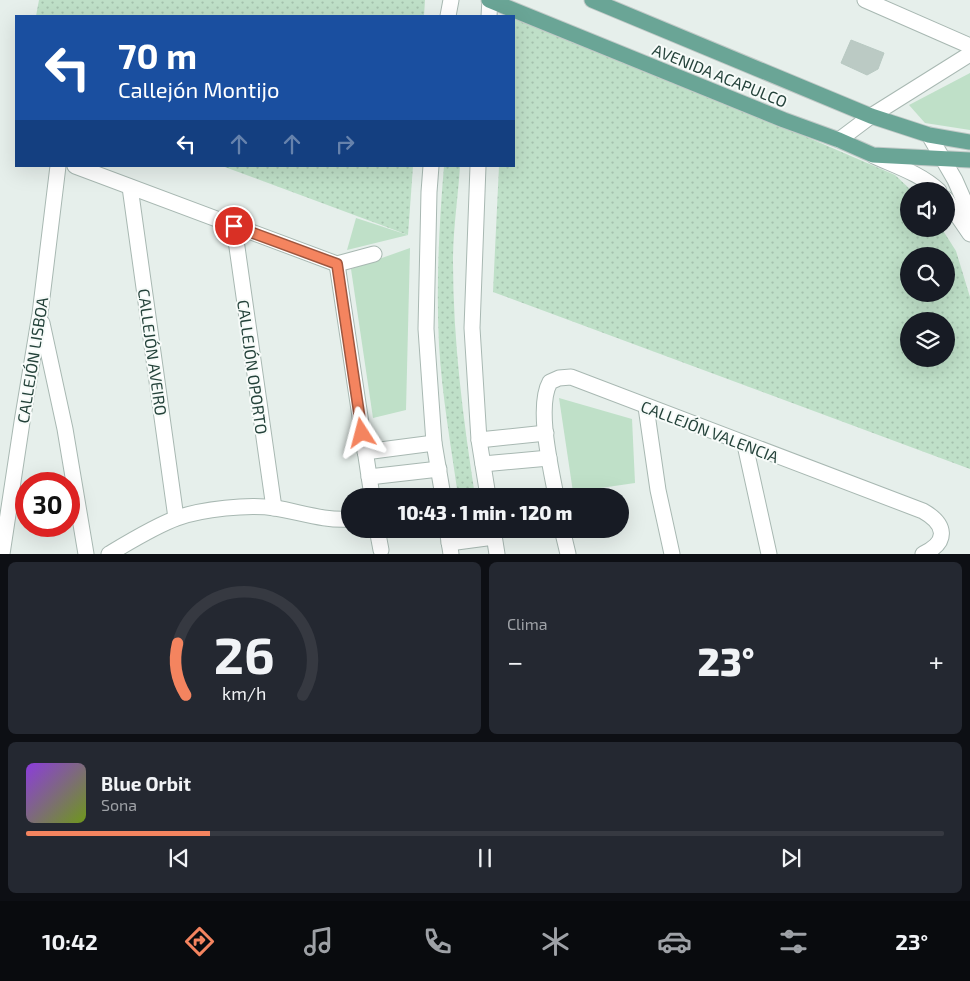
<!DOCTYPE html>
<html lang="es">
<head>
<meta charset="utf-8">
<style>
  :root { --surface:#171b24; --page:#242831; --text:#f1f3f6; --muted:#9ea1a6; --line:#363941; --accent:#f4845f }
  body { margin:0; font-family:"Exo 2",sans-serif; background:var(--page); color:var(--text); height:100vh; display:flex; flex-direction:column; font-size:19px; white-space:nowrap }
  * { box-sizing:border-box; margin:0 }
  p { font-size:16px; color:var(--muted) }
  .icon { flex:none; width:28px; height:28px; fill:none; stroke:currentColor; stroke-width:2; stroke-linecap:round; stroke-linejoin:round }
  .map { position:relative; height:554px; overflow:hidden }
  .drawer { display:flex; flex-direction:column; gap:8px; padding:8px; background:#0d0f14; flex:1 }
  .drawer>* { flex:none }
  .guide { position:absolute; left:15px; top:15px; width:500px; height:152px; border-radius:0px; box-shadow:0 5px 20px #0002; background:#1a4fa0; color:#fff; overflow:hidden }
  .controls { position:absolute; left:900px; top:182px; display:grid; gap:10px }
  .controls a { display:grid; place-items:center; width:55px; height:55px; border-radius:50%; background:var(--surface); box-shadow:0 5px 20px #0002; font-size:25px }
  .speed { position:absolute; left:15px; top:472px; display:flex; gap:10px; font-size:25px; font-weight:700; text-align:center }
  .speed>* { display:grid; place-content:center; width:65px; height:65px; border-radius:50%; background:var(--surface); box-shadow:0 5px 20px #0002; line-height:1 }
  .speed .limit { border:8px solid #d22; background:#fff; color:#111 }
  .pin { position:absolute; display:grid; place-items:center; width:42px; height:42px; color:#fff; margin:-21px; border:2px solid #fff; border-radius:50%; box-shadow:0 1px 5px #0007 }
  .me { position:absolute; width:55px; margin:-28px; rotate:351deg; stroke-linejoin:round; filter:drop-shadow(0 0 4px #0008) }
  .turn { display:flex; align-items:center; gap:18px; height:105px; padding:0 20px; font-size:22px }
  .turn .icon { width:65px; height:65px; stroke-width:2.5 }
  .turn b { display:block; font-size:35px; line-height:42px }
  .lanes { display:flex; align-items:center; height:48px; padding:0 20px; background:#0003; justify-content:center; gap:25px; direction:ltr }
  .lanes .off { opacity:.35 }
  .big { font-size:38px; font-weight:800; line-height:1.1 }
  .drawer .tile { flex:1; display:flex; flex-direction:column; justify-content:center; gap:8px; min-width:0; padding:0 18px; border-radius:8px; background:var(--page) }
  .drawer .dial { align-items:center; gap:0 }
  .dial svg { height:130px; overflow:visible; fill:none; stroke:var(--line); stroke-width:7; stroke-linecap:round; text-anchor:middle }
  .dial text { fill:var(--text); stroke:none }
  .song { display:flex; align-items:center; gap:15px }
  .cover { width:60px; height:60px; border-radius:8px; background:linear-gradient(135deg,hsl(270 70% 55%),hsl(80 70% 35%)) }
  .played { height:5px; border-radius:2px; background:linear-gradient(90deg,var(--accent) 20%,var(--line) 20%) }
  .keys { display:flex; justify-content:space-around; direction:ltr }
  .heat { display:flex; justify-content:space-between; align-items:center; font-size:28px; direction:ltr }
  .drawer .tiles { flex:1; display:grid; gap:8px; grid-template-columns:1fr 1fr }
  .tile:last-child { grid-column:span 2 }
  .trip { position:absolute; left:341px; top:488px; width:288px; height:50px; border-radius:25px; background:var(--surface); box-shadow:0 5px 20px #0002; font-weight:800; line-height:50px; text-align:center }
  .tabs { display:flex; height:80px; justify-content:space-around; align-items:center; background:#090b0e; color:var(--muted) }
  .tabs .icon { width:35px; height:35px }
  .tabs .selected { color:var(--accent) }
  .tabs b { font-size:22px; color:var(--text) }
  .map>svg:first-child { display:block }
</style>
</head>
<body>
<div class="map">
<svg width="970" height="554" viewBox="0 0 970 554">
  <defs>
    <pattern id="grass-dots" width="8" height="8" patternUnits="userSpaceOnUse" patternTransform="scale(1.25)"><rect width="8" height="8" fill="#bfe0c8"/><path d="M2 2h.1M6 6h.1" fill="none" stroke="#a4c1ad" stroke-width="1.8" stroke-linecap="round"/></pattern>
  </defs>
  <rect width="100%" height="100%" fill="#e6efeb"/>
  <g fill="url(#grass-dots)" fill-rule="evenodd">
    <path d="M39 0H425L424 16H36Z"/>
    <path d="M507 8 895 175 912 191H909V229H942L956 251 970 297V469L493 292 499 166H514V16H507ZM909 256H946V294H909ZM909 321H946V359H909Z"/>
    <path d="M222 166H413L408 235Z"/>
    <path d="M444 166H460C458 198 453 229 453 261 453 341 463 418 475 496H458C451 446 442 396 439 345 436 285 439 226 444 166Z"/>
  </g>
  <g fill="#bfe0c8">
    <path d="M970 73V130L925 123 909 105Z"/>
    <path d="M356 218 408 235 347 250Z"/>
    <path d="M410 248 406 410 373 418 351 269Z"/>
    <path d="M559 398 632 419 635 483 573 492Z"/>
  </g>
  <path fill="#bbcac4" stroke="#b8c9c2" d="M851 40 884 53 878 69 867 75 841 63Z"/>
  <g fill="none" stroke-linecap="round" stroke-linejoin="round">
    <defs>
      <g id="minor">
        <path d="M865 0 970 46"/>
        <path d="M448 16 451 0"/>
        <path d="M489 16 490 0"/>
        <path d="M929 135 955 180 970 214"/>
        <path d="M839 140 871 116 970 54"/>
        <path d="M874 156C896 166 921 174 939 191"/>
        <path d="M75 166 337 264"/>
        <path d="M431 166 429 192 426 329 434 443 443 496"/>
        <path d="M478 166 472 328 479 440 488 496"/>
        <path d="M130 187 176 518"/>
        <path d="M946 199 970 234"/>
        <path d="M234 226 274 508"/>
        <path d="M337 264 372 496"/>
        <path d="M337 264 374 254"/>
        <path d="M42 323 65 429 86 554"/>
        <path d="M646 407 658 490 672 554"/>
        <path d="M479 440 546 433"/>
        <path d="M745 445 769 554"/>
        <path d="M365 452 434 443"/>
        <path d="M483 464 549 458"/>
        <path d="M369 477 439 469"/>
        <path d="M556 496C551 468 536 407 550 382L559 378 571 377 923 511C946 524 949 542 923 554"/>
        <path d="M377 529 381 550"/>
        <path d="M447 529 451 554"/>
        <path d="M493 529 497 554"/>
        <path d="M562 529 568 554"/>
        <path d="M449 543 494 537"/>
        <path d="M2 554 22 422 40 314 58 166"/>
        <path d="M109 554C129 542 155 526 177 518 202 509 248 504 275 508 300 512 324 521 350 519"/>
      </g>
      <g id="major">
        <path d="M489 0 784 120 839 140 873 155 970 160"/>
        <path d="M592 0 871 116 929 135 970 142"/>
      </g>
    </defs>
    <use href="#minor" stroke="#a8b8b2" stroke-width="17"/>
    <use href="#major" stroke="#c2cac8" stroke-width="17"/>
    <use href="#minor" stroke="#fff" stroke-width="15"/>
    <use href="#major" stroke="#6aa596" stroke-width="15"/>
  </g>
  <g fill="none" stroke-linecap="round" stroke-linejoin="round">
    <defs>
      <path id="route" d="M234 226 337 264 362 433"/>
    </defs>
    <use href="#route" stroke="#9f563e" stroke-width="12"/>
    <use href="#route" stroke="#f4845f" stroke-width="9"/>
  </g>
  <g text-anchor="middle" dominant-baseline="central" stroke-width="4" stroke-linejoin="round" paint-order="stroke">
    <g font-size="16" fill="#24423a" stroke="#f7fbf9">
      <text transform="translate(720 75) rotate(22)">AVENIDA ACAPULCO</text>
      <text transform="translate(153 352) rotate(82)">CALLEJÓN AVEIRO</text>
      <text transform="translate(32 360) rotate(-81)">CALLEJÓN LISBOA</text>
      <text transform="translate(253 367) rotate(82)">CALLEJÓN OPORTO</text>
      <text transform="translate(710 431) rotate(21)">CALLEJÓN VALENCIA</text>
    </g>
  </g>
</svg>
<div class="controls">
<a><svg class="icon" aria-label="sound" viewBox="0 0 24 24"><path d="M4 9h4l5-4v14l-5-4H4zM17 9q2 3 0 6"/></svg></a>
<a><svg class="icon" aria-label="search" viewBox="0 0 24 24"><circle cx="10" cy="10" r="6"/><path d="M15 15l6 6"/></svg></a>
<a><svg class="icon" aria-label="layers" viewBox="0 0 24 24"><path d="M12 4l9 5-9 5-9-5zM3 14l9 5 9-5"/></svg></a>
</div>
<div class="speed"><div class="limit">30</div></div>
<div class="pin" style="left:234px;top:226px;background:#d93025"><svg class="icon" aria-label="arrive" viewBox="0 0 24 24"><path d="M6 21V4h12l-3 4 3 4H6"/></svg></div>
<svg class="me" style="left:362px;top:433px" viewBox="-20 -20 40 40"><path d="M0-17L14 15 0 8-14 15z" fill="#f4845f" stroke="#fff" stroke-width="4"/></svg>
<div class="trip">10:43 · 1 min · 120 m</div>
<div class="guide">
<div class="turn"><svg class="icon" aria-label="left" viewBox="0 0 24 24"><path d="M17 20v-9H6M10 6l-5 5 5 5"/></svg><div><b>70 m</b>Callejón Montijo</div></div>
<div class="lanes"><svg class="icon" aria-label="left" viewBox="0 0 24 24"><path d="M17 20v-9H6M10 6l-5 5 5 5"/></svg><svg class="icon off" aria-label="ahead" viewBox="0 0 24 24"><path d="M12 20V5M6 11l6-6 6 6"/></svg><svg class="icon off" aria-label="ahead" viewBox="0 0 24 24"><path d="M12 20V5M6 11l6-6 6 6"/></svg><svg class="icon off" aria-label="right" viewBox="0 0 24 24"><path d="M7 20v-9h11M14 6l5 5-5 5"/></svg></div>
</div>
</div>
<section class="drawer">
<div class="tiles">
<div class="tile dial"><svg viewBox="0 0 100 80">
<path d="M14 69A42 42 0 1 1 86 69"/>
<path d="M14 69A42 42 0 0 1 9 37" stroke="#f4845f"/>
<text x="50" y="56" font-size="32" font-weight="700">26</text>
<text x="50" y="72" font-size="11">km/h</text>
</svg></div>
<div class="tile"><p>Clima</p>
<div class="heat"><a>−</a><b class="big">23°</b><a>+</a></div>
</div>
<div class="tile">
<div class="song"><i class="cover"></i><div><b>Blue Orbit</b><p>Sona</p></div></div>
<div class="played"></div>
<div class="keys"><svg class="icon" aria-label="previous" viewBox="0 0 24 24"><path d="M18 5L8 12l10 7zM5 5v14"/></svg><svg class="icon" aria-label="pause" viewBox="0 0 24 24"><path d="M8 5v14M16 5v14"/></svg><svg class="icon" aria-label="next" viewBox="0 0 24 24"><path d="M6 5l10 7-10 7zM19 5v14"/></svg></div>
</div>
</div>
</section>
<nav class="tabs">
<b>10:42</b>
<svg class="icon selected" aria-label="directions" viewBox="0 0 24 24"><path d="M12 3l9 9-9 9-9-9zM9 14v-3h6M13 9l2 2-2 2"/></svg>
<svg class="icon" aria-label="music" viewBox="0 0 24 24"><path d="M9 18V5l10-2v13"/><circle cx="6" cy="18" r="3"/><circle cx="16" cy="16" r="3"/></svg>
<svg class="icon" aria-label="phone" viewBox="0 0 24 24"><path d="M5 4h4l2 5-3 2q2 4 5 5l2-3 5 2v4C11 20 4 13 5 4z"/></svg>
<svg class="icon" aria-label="climate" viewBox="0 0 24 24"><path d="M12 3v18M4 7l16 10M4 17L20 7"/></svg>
<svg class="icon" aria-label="car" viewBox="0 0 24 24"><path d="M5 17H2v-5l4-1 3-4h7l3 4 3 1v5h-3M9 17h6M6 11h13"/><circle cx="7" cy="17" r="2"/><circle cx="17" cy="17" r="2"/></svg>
<svg class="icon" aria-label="filters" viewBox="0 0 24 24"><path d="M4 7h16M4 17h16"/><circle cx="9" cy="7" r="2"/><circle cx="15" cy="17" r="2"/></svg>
<b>23°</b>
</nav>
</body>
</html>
